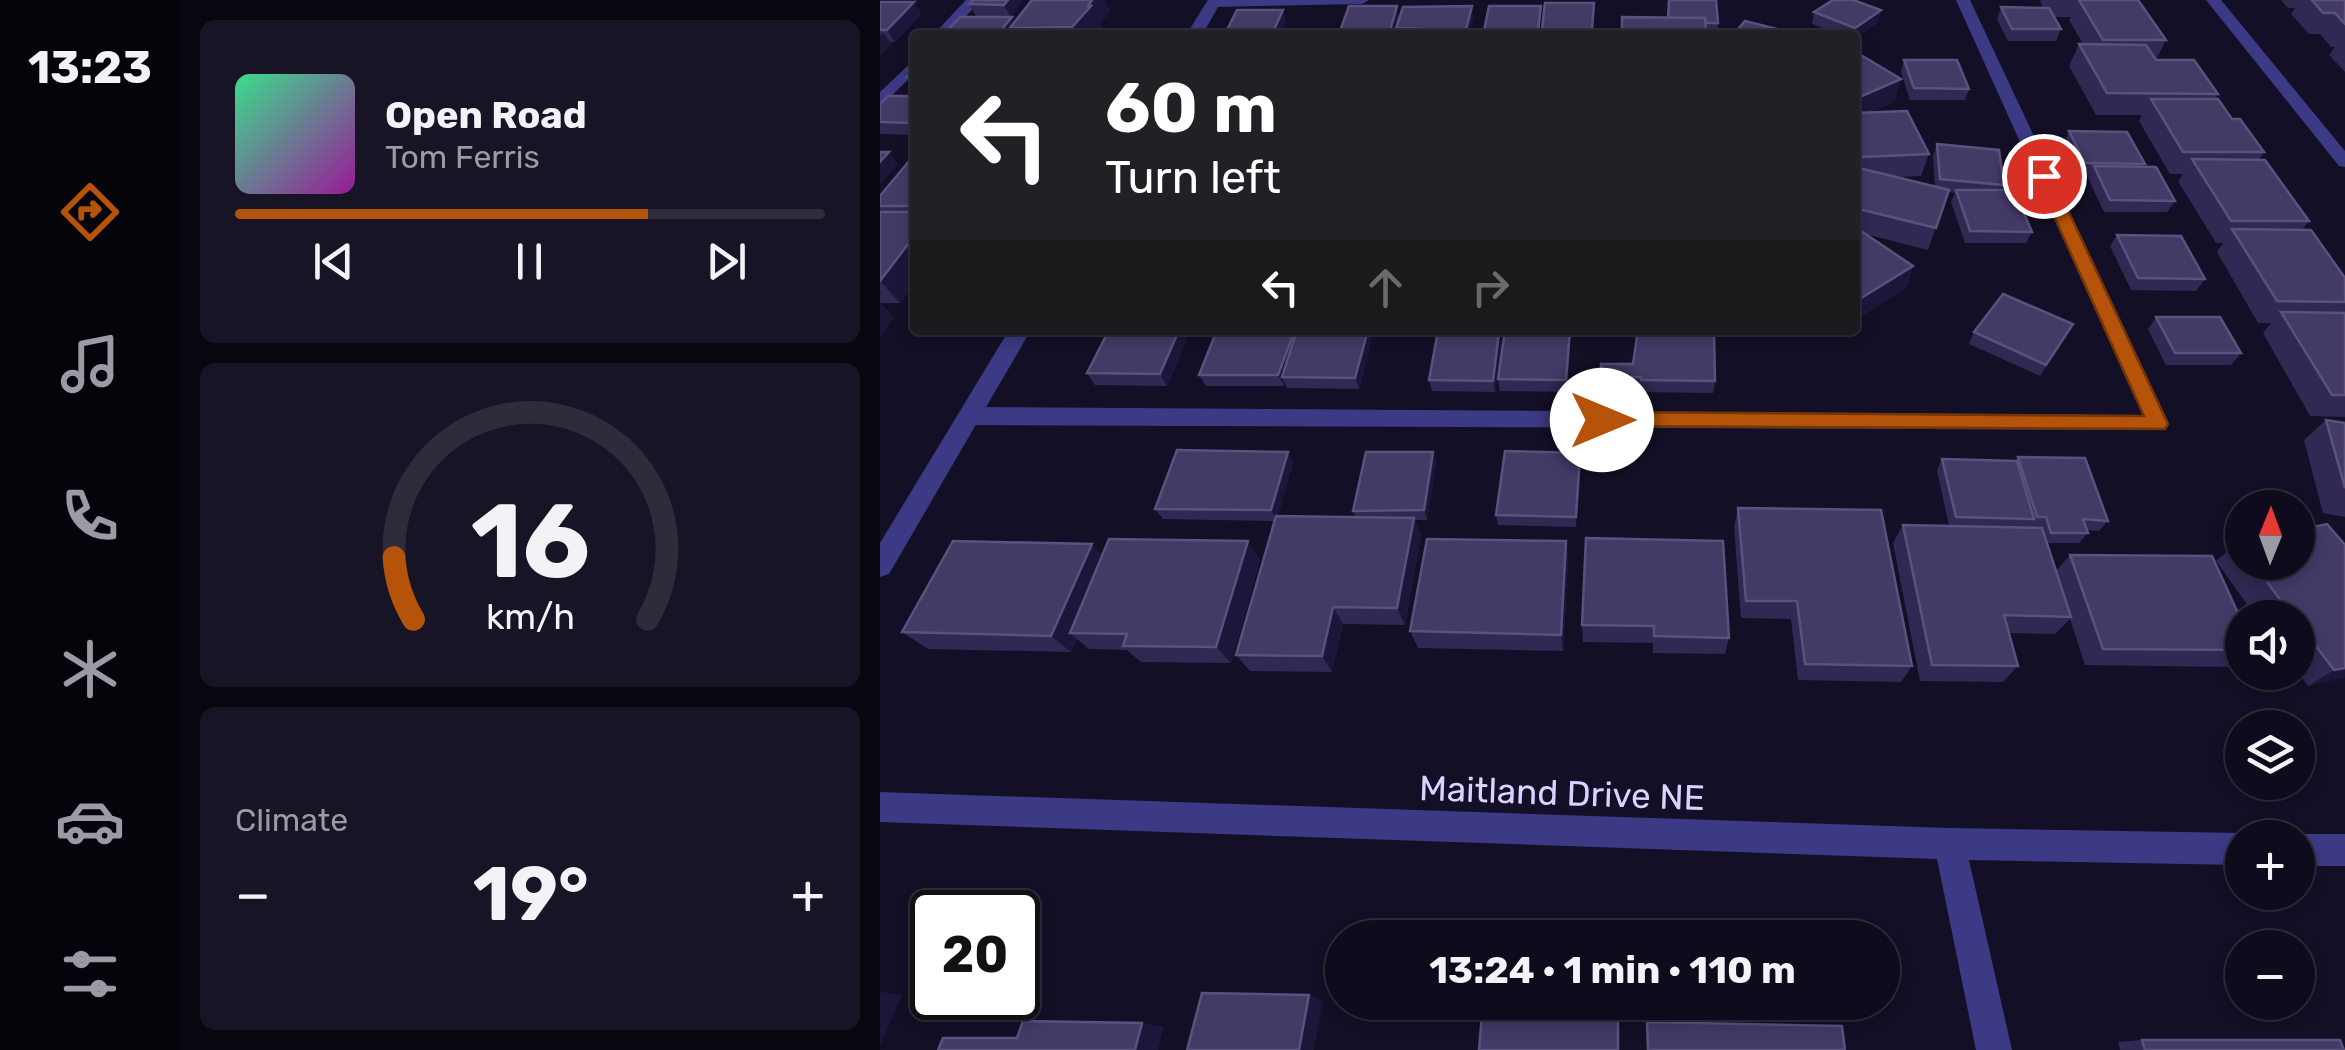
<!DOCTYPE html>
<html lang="en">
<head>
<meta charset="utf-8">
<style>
  :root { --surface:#0e0b1c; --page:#171425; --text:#f1f3f6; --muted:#9b9ba3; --line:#2e2b3b; --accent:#b45309 }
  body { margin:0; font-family:Rubik,sans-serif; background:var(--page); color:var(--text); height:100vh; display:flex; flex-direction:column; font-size:38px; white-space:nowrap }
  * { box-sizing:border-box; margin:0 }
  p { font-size:32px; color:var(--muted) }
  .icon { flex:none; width:55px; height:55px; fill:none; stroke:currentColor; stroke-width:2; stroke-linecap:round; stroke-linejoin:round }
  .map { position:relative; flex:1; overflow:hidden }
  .panel { display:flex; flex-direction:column; gap:20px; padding:20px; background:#08060f; width:700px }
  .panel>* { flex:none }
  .top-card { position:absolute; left:30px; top:30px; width:950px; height:305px; border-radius:10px; box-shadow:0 5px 15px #0003,0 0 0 2px var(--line); background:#202124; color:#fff; overflow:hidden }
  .needle { width:65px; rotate:1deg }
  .controls { position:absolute; left:1345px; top:490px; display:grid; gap:20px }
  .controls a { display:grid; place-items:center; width:90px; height:90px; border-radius:50%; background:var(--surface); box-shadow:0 5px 15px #0003,0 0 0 2px var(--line); font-size:50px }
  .speed { position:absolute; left:30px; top:890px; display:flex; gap:20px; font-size:50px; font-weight:700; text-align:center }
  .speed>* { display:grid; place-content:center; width:130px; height:130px; border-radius:50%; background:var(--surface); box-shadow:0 5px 15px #0003,0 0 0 2px var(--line); line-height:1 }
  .speed .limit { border:5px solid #111; border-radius:15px; background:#fff; color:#111 }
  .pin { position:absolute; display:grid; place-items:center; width:85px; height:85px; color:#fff; margin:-42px; border:5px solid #fff; border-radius:50%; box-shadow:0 2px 10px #0007 }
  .me { position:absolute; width:110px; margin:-55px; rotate:90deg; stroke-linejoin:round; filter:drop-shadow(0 0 8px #0008) }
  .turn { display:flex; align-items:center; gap:35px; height:210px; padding:0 30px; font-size:45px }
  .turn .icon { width:130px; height:130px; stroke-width:2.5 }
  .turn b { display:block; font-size:70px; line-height:85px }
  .lanes { display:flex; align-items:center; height:95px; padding:0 30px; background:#0003; justify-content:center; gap:50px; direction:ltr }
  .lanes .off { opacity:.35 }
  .big { font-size:75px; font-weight:700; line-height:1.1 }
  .panel .widget { flex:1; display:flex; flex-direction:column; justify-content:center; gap:15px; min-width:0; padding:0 35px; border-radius:15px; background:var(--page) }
  .panel .dial { align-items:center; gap:0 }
  .dial svg { height:260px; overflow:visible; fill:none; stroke:var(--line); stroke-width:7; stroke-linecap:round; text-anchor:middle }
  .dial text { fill:var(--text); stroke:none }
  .song { display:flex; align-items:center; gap:30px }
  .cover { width:120px; height:120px; border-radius:15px; background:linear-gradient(135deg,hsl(150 70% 55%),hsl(300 70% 35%)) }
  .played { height:10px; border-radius:5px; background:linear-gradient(90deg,var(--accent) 70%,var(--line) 70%) }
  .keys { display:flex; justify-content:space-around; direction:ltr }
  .heat { display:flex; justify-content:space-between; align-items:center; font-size:55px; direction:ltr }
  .trip { position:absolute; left:445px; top:920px; width:575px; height:100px; border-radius:50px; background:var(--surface); box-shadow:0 5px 15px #0003,0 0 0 2px var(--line); font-weight:700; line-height:100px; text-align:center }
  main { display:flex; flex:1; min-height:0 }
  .dock { display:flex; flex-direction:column; width:180px; justify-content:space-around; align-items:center; background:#06040b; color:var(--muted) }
  .dock .icon { width:70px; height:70px }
  .dock .on { color:var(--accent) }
  .dock b { font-size:45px; color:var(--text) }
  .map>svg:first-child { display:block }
</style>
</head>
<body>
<main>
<nav class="dock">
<b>13:23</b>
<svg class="icon on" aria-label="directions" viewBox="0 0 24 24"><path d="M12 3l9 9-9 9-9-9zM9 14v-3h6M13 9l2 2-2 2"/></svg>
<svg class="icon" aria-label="music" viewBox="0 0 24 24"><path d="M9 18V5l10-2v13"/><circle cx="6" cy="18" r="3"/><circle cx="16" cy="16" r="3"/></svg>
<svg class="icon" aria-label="phone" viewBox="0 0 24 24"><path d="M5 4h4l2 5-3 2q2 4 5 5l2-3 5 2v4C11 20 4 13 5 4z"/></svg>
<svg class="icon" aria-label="climate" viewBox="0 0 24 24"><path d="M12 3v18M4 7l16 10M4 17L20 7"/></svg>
<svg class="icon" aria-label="car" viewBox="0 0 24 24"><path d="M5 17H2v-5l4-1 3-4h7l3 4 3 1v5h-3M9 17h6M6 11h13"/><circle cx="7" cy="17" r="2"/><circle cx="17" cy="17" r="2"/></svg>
<svg class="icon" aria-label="filters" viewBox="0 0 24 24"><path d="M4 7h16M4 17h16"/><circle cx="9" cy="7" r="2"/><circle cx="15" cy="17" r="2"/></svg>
</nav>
<section class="panel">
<div class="widget">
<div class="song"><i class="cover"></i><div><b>Open Road</b><p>Tom Ferris</p></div></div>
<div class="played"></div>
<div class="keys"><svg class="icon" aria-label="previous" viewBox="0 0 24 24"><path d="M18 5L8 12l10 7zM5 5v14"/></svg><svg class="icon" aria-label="pause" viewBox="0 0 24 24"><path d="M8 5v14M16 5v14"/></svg><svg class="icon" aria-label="next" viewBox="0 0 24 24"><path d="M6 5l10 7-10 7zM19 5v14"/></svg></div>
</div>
<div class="widget dial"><svg viewBox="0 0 100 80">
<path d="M14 69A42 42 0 1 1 86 69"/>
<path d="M14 69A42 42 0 0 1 8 50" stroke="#b45309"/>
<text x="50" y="56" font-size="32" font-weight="700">16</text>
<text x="50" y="72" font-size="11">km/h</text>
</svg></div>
<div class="widget"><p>Climate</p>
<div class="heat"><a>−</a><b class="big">19°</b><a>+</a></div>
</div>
</section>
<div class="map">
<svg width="1465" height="1050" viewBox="0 0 1465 1050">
  <rect width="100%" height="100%" fill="#130f26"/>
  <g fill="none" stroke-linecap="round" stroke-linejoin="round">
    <g fill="#3d3a85" fill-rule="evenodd">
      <path d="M86 0H101L69 35H53Z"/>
      <path d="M328 0H489L482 4 333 7 328 6Z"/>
      <path d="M1076 0H1090L1289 424 1286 430 88 425 77 416 88 407 1263 415Z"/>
      <path d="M35 59V73L0 107V92Z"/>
    </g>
    <g fill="#3d3a85" fill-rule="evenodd">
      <path d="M328 0H342L322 35H306Z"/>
      <path d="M1326 0H1341L1465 151V167L1459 166Z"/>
      <path d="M129 330H151L9 574 0 577V543Z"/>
      <path d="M0 792 1070 828 1362 833 1372 838H1362V865L1089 860 1132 1050H1096L1057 859 0 822Z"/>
      <path d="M1418 834H1465V866H1418V838H1410Z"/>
    </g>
  </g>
  <g fill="#312854">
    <path d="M1160 0H1259L1286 40 1276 60 1338 94 1335 99 1384 152 1379 160 1429 221 1422 230 1465 278V417L1430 416 1383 333 1391 323H1378L1337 252 1343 243H1336L1298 181 1303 174H1290L1259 121 1262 115H1216L1189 66 1199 44H1203L1189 20 1191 17H1174L1181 29 1176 41H1128L1117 19 1121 7 1163 8Z"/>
    <path d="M1401 0H1465V72L1449 55 1455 47H1451L1440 34H1429L1411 14 1415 8H1408Z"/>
    <path d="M0 2H34L41 14 15 42H9L11 44 0 56Z"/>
    <path d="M143 2 130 16H96L89 4Z"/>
    <path d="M714 3 713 35H663L662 29Z"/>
    <path d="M661 6 659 35H604V31Z"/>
    <path d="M230 10 220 24 222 27 215 35H63L132 17 135 22Z"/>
    <path d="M403 10 406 22 401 35H347L346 32Z"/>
    <path d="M934 12 998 22 975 38V35H961L932 24Z"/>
    <path d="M742 17 838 23 837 34H826Z"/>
    <path d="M519 18H593L589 35H517L516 29 514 35H459V34Z"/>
    <path d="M975 57 1015 101 988 113 1049 154 1041 176 1016 177 1055 187 1053 156 1057 144 1124 185 1122 190 1152 232 1146 243H1085L1071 202 1075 193 1068 192 1048 250 985 234 1033 266 1026 288 975 320Z"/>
    <path d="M1024 60 1089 89 1085 100H1030L1021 72Z"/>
    <path d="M35 68V89L27 77Z"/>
    <path d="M35 96V135L0 134V104Z"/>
    <path d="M1189 131 1265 164 1263 167 1295 201 1287 212H1224L1208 178 1209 175H1199L1184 143Z"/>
    <path d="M35 154V282L20 303H0L13 317 0 338V196Z"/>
    <path d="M1237 235 1325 279 1316 291 1251 290 1230 246Z"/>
    <path d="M1276 317 1361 353 1351 365H1286L1268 329Z"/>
    <path d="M1193 324 1160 376 1089 344 1094 332Z"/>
    <path d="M229 330H305L308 336 287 386 215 385 207 373Z"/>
    <path d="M758 330H893L834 333 835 381 833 393 760 392V388H751V396H721V364H753Z"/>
    <path d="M619 332 621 344 615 392 552 391 549 380Z"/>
    <path d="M492 337 479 389 407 388 405 383 404 386H326L319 375Z"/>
    <path d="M690 341 687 392 620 391 618 379Z"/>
    <path d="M1446 420 1465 423V517L1443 513 1424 440Z"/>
    <path d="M408 452 413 462 398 516 476 518 473 511 553 452 556 463 547 520H535L541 537 525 625 463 624 452 672 370 671 356 655 395 521 283 519 275 509Z"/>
    <path d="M700 453 696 527 618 525 616 515Z"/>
    <path d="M1138 457 1228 521 1219 531 1207 530 1208 533 1199 543H1167L1176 571 1190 555 1362 622V660L1352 667 1205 665 1190 619 1175 634 1129 633 1138 666 1123 682 1040 681 1013 543 1023 525 1069 526 1057 470 1062 459 1135 461Z"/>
    <path d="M858 508 1032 666 1021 682 918 680 911 619 861 618 854 527Z"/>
    <path d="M686 541 688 559 683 651 538 648 530 631Z"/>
    <path d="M843 541 849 638 845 654 773 653V643L703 642 702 625Z"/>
    <path d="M1362 542V562H1418L1465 677 1428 686 1418 672V618H1377L1336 561 1357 543Z"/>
    <path d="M222 555 380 560 351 663 261 662 247 650 209 649 197 639 191 652 48 649 22 632Z"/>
    <path d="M1262 1040 1464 1050H1240L1238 1042Z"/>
  </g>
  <g fill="#1d163a">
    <path d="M128 0H141L143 2 130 16 124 5Z"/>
    <path d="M212 0H225L230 10 220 24 222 27 215 35H196L192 27Z"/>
    <path d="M34 2 41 14 15 42 7 30Z"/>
    <path d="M517 6 519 18 514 35H509Z"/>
    <path d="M592 6 593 18 589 35H585Z"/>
    <path d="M403 10 406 22 401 35H394L393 32Z"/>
    <path d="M1001 10 998 22 975 38 974 35 975 28Z"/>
    <path d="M132 17 138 27 130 28 133 35H117Z"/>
    <path d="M3 33 11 44 0 56V36Z"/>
    <path d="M1021 79 1015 101 975 119V99Z"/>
    <path d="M9 152 18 164 0 185V162Z"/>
    <path d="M35 235V282L20 303 0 281Z"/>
    <path d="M1033 266 1026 288 975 320V309L978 300Z"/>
    <path d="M0 302 13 317 0 338Z"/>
    <path d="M299 330H305L308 336 287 386 280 374Z"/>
    <path d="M415 330H424L402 377 405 383 404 386 398 375Z"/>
    <path d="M488 330H490L492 337 479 389 475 378Z"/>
    <path d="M690 330V341L687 392 686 380Z"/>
    <path d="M619 332 621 344 615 392 613 381Z"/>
    <path d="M408 452 413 462 397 521 391 510Z"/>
    <path d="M553 452 556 463 547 520 544 510Z"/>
    <path d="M700 453 701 464 696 527V517Z"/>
    <path d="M534 518 541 537 525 625 517 608Z"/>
    <path d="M368 541 380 560 351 663 336 647Z"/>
    <path d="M686 541 688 559 683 651 681 635Z"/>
    <path d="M212 544 229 562 190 633 197 639 191 652 171 636Z"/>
    <path d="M453 607 463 624 452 672 442 656Z"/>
    <path d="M1465 668V677L1428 686 1454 670Z"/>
    <path d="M0 992 22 995 0 1046Z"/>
    <path d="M429 995 443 1000 434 1050H419Z"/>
    <path d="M262 1023 284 1027 278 1050H255Z"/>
  </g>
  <g fill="#433a66" stroke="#5a527e" stroke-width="2.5">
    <path d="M93 0H128L124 5 89 4Z"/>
    <path d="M152 0H212L208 6H211L192 27 130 28Z"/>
    <path d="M789 0H836L838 23H825V18H788Z"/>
    <path d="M953 0H973L1001 10 975 28 934 12Z"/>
    <path d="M1199 0H1258L1286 40H1223Z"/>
    <path d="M1432 0H1465V24L1455 13H1443Z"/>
    <path d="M0 2H34L7 30H0Z"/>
    <path d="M665 3H714L712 29H662Z"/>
    <path d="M469 6H517L509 34H459Z"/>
    <path d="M592 6 585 34 541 33 543 29 516 28 523 7Z"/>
    <path d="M609 6H661L658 31H604Z"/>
    <path d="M1121 7 1169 8 1181 29H1132Z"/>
    <path d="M357 10H403L393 32H346Z"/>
    <path d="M80 17H132L117 35H63Z"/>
    <path d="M742 17 825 18 826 35H742Z"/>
    <path d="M865 21 921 35H853Z"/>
    <path d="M1199 44 1266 45 1276 60H1314L1338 94 1227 93Z"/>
    <path d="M981 55 1021 79 975 99V57Z"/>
    <path d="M1024 60H1077L1089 89 1034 88Z"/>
    <path d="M35 68V78L27 77Z"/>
    <path d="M8 96H35V123L0 122V104Z"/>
    <path d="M1271 99H1338L1352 119H1360L1384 152H1303Z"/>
    <path d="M1027 111 1049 154 982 157 975 140V113Z"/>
    <path d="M1189 131 1247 132 1265 164 1205 163Z"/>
    <path d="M1057 144 1119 150 1124 185 1060 179Z"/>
    <path d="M0 152H9L0 162Z"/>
    <path d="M35 154V206H0V196Z"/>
    <path d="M1312 159 1385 160 1429 221H1351Z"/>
    <path d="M1214 166 1276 167 1295 201 1230 200Z"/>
    <path d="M975 167 1069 190 1056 228 975 208Z"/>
    <path d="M1076 190H1134L1152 232 1090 231Z"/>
    <path d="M0 212H35V235L0 281Z"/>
    <path d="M975 227 1033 266 978 300 975 298Z"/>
    <path d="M1352 229 1431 230 1465 278V302L1397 301Z"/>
    <path d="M1237 235 1301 236 1325 279 1258 278Z"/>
    <path d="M1123 294 1193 324 1166 365 1094 332Z"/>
    <path d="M1401 312 1465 313V395H1452Z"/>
    <path d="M1276 317H1340L1361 353H1295Z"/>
    <path d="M229 330H299L280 374 207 373Z"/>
    <path d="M337 330H415L398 375H319Z"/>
    <path d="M417 330H488L475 378 402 377Z"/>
    <path d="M625 330H690L686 380 618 379Z"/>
    <path d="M758 330H834L835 381 761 380V377H751V385L721 384V364H753Z"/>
    <path d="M558 331 619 332 613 381 549 380Z"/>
    <path d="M1446 420 1465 423V488Z"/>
    <path d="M297 450 408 452 391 510 275 509Z"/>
    <path d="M625 451 700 453 696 517 616 515Z"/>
    <path d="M486 452H553L544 510 473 511Z"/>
    <path d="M1138 457 1205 458 1228 521 1203 519 1208 533H1171L1166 517H1157Z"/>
    <path d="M1062 459 1137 461 1154 519 1076 517Z"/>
    <path d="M858 508 1001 510 1032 666 925 664 917 601H866Z"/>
    <path d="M396 516 534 518 517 608 453 607 442 656 356 655Z"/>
    <path d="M1447 524 1465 545V668L1454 670 1418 622V618H1414L1372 562H1418V530Z"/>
    <path d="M1023 525 1162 528 1191 617 1124 615 1138 666 1052 665Z"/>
    <path d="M706 538 843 541 849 638 774 636V626L702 625Z"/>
    <path d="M229 539 368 541 336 647 243 646 247 634 190 633Z"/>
    <path d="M547 539 686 541 681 635 530 631Z"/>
    <path d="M73 541 212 544 171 636 22 632Z"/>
    <path d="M1190 555 1332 556 1362 622V650L1223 649Z"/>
    <path d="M322 993 429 995 419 1050H307Z"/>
    <path d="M603 1002H738V1050H599Z"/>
    <path d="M143 1021 262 1023 255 1050H58L63 1038H137Z"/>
    <path d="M767 1022 962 1026 965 1050H768Z"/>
    <path d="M1262 1040H1460L1464 1050H1265Z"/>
  </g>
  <path fill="#b45309" stroke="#753606" stroke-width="2.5" d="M1158 173 1172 176 1288 424 1285 429 715 426 712 420 715 415 722 412 1264 416 1156 176Z"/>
  <g text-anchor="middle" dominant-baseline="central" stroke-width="10" stroke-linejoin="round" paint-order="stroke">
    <g font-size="35" fill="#d9d4ff" stroke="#130f26">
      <text transform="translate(682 793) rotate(2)">Maitland Drive NE</text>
    </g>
  </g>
</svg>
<div class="controls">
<a><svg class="needle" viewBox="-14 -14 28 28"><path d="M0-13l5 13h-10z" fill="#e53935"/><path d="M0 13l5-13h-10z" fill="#9b9ba3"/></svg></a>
<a><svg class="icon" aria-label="sound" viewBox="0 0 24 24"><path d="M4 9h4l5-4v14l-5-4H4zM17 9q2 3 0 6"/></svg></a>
<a><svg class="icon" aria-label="layers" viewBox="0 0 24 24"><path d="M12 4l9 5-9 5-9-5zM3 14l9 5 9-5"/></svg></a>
<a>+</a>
<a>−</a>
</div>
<div class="speed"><div class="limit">20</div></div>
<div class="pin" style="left:1164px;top:176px;background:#d93025"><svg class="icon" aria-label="arrive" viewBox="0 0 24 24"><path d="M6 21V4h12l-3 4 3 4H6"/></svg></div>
<svg class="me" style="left:722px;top:420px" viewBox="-20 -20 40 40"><circle r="19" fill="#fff"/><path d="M0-13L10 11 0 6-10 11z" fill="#b45309"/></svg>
<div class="trip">13:24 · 1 min · 110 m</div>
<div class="top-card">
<div class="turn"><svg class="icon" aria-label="left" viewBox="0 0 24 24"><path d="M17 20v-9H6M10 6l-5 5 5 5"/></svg><div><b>60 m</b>Turn left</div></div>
<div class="lanes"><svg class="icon" aria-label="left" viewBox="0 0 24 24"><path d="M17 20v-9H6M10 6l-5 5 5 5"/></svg><svg class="icon off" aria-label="ahead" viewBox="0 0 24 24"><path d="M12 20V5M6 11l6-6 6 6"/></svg><svg class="icon off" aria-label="right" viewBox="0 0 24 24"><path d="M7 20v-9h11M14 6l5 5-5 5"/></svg></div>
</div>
</div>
</main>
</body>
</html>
